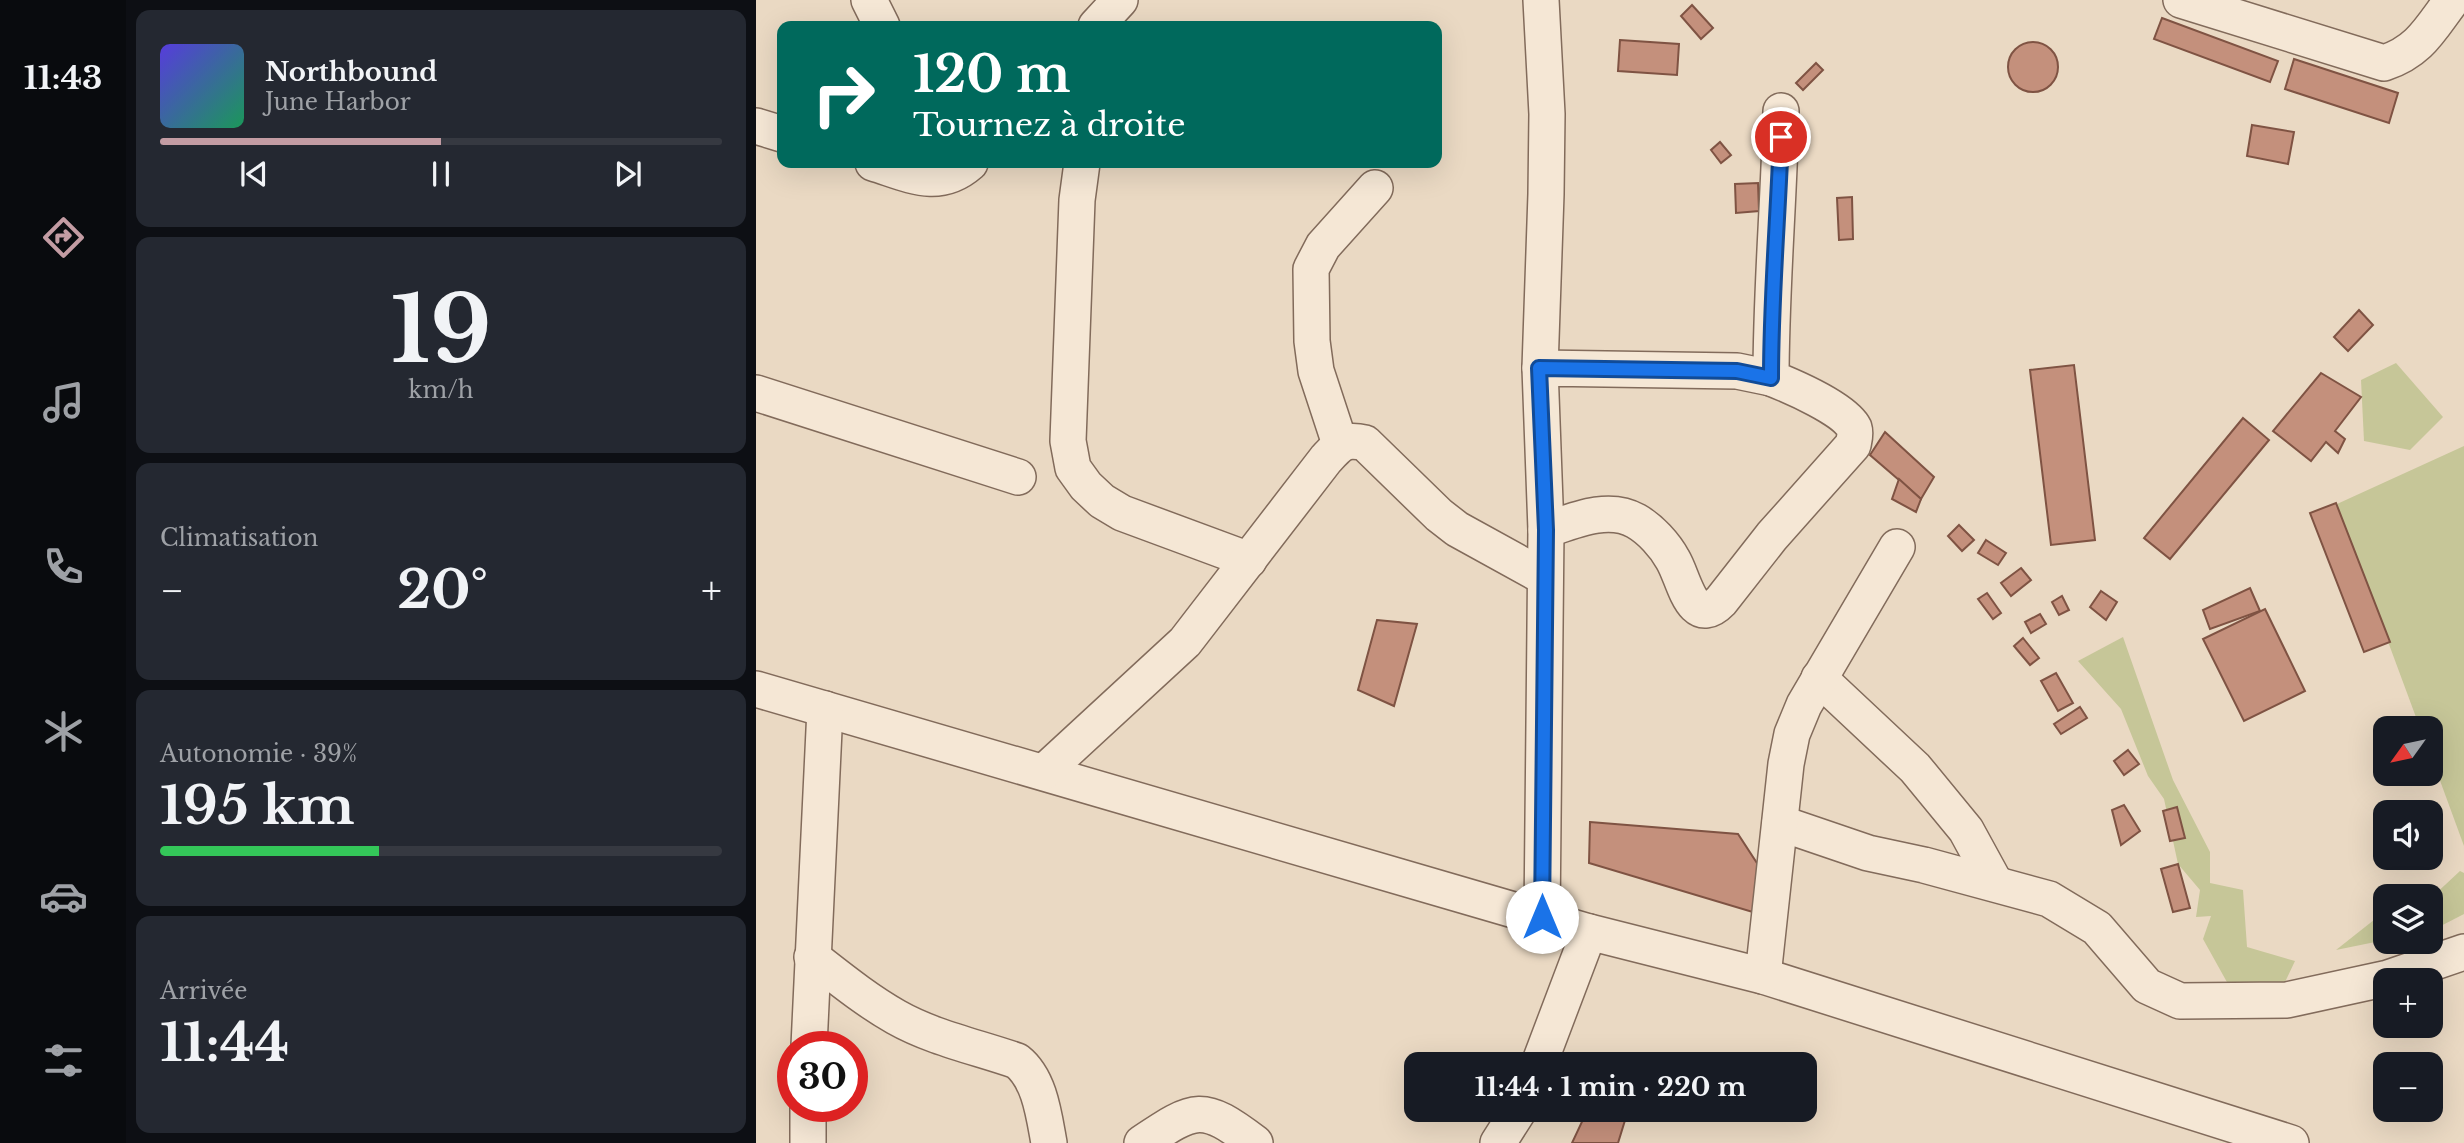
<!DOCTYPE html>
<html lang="fr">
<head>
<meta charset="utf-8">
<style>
  :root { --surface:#171b24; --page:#242831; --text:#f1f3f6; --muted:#9ea1a6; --line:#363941; --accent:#c39ca3 }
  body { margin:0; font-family:"Libre Baskerville",serif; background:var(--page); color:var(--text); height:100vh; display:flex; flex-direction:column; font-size:26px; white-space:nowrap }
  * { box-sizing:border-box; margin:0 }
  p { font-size:23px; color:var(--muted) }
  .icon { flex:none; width:38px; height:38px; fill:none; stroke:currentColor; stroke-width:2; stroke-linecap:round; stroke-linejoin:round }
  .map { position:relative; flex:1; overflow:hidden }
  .panel { display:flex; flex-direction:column; gap:10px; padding:10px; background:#0d0f14; width:630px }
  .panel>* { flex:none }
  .hud { position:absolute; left:21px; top:21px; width:665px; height:147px; border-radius:14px; box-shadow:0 7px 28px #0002; background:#00695c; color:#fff; overflow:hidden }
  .needle { width:46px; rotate:237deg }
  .fabs { position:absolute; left:1617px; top:716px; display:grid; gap:14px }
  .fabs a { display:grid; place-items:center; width:70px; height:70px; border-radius:14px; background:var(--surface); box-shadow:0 7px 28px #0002; font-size:35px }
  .speed { position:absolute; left:21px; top:1031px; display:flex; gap:14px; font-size:35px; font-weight:700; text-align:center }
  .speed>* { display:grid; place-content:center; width:91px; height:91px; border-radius:50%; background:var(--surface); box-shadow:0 7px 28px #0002; line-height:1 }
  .speed .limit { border:10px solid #d22; background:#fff; color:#111 }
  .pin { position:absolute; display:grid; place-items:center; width:60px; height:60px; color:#fff; margin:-30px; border:4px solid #fff; border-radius:50%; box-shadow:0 2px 7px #0007 }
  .me { position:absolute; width:77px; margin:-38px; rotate:0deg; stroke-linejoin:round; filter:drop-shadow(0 0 5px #0008) }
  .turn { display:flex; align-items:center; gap:24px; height:147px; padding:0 21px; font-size:32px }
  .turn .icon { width:91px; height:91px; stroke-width:2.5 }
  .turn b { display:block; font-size:49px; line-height:60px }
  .big { font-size:52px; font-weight:700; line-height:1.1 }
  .panel .widget { flex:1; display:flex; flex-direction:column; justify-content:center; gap:10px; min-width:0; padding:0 24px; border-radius:14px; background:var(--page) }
  .panel .dial { align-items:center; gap:0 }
  .dial b { font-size:91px; line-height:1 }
  .song { display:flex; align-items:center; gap:21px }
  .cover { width:84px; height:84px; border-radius:10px; background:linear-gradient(135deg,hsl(250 70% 55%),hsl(150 70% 35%)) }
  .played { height:7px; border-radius:4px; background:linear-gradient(90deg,var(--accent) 50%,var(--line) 50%) }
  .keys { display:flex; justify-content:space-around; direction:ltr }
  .heat { display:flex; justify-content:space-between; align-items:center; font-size:38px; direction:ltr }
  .charge { height:10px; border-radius:5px; background:linear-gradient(90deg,#34c759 39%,var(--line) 0) }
  .trip { position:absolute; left:648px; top:1052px; width:413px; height:70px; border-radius:14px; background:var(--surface); box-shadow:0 7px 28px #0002; font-weight:700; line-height:70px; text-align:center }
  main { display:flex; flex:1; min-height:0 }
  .dock { display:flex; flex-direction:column; width:126px; justify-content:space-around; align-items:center; background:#090b0e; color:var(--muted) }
  .dock .icon { width:49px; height:49px }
  .dock .active { color:var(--accent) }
  .dock b { font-size:32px; color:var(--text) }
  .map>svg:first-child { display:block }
</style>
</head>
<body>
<main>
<nav class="dock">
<b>11:43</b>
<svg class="icon active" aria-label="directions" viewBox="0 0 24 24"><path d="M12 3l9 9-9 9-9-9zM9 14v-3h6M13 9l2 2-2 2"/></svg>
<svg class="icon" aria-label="music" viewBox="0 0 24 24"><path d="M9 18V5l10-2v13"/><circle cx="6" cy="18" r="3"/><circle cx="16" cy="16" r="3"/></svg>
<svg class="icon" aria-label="phone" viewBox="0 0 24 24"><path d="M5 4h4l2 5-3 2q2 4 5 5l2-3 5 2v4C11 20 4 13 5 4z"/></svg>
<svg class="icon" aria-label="climate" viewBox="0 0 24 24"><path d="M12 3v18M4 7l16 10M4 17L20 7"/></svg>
<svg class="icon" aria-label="car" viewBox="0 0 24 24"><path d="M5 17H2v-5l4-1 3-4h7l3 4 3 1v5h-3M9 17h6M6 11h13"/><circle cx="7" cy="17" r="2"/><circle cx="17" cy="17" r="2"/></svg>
<svg class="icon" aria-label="filters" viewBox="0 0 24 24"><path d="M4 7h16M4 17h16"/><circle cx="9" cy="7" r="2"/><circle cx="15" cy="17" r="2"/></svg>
</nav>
<section class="panel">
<div class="widget">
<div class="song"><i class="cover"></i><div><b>Northbound</b><p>June Harbor</p></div></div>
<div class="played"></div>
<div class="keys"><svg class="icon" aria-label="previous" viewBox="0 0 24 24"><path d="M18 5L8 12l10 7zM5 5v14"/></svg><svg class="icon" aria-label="pause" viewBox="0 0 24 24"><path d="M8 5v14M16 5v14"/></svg><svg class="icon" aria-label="next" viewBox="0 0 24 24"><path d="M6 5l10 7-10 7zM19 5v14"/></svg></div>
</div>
<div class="widget dial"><b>19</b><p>km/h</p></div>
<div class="widget"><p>Climatisation</p>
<div class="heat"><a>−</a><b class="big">20°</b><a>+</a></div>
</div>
<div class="widget"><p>Autonomie · 39%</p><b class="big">195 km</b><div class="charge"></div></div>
<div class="widget"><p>Arrivée</p><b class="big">11:44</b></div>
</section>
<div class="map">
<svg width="1708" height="1143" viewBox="0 0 1708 1143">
  <rect width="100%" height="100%" fill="#ead9c3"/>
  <g fill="#c6c698">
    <path d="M1640 363 1687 417 1654 450 1608 441 1605 380Z"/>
    <path d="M1708 446V846L1675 756V728H1664L1581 504Z"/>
    <path d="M1367 637 1417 780 1454 852V883L1487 890 1491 947 1539 961 1529 982 1482 1002 1447 939 1455 916 1440 917 1444 890 1422 864 1408 799 1392 776 1365 709 1322 661Z"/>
    <path d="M1704 871 1708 873V914L1675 931V898Z"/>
    <path d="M1628 912 1629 940 1580 950Z"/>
  </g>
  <g fill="#c4907c" stroke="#7f5343" stroke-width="2">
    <path d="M936 5 957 28 945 39 925 16Z"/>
    <path d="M1406 18 1522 61 1514 82 1398 39Z"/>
    <path d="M864 40 923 44 921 75 862 71Z"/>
    <circle cx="1277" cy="67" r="25"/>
    <path d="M1538 59 1642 93 1633 123 1529 89Z"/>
    <path d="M1060 63 1067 70 1047 90 1040 83Z"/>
    <path d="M1496 125 1538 132 1532 164 1491 156Z"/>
    <path d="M964 142 975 155 965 163 955 150Z"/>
    <path d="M1002 183 1003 211 980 213 979 184Z"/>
    <path d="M1096 197 1097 239 1083 240 1081 198Z"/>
    <path d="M1603 310 1617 325 1592 351 1578 337Z"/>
    <path d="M1318 365 1339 540 1295 545 1274 370Z"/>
    <path d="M1565 373 1605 397 1579 431 1589 439 1582 453 1570 442 1555 461 1517 431Z"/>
    <path d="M1487 418 1513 440 1414 559 1388 538Z"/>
    <path d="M1129 432 1178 477 1165 499 1114 455Z"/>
    <path d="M1143 479 1165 499 1160 512 1136 499Z"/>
    <path d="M1580 503 1634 642 1608 652 1554 513Z"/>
    <path d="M1203 525 1218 540 1206 551 1192 536Z"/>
    <path d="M1230 540 1250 553 1242 565 1222 553Z"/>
    <path d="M1265 568 1275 580 1255 596 1245 583Z"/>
    <path d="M1494 588 1504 611 1454 629 1447 610Z"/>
    <path d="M1345 591 1361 602 1350 620 1334 607Z"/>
    <path d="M1231 593 1245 613 1237 619 1222 599Z"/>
    <path d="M1306 596 1313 610 1303 615 1296 602Z"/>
    <path d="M1509 609 1549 691 1488 721 1447 639Z"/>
    <path d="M1284 614 1290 624 1275 633 1269 622Z"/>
    <path d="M621 620 661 624 638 706 602 690Z"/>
    <path d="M1267 638 1283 658 1274 665 1258 646Z"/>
    <path d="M1300 673 1317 703 1302 711 1285 681Z"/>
    <path d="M1324 707 1331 718 1305 734 1298 724Z"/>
    <path d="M1372 750 1383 764 1368 775 1358 761Z"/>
    <path d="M1368 805 1384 831 1365 845 1356 810Z"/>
    <path d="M1421 807 1429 838 1414 841 1407 811Z"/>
    <path d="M834 822 982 834 1010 877 1000 913 833 863Z"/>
    <path d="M1422 864 1434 908 1417 912 1405 869Z"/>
    <path d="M831 1111 870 1117 862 1143H816Z"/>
  </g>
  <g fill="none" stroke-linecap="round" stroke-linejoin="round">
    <defs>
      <g id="minor">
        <path d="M113 0 126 26"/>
        <path d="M1425 0 1628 63C1664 51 1674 29 1696 0"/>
        <path d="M340 26 364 0"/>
        <path d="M0 126 26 134"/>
        <path d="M117 163C153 174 182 191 214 163"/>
        <path d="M326 163 321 200 312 441 317 468 330 486 346 501 366 513 493 560"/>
        <path d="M784 368 790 194 791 114 785 0"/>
        <path d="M0 393 262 477"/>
        <path d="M584 444 560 371 556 341 555 269 567 246 619 188"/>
        <path d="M790 530C817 521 852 505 880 521 894 529 909 545 917 560 928 578 936 631 965 601L1016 536 1097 445C1098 440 1100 434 1098 428 1089 409 1035 386 1015 378 1015 289 1023 200 1025 111"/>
        <path d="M1063 678 1159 768 1210 830 1239 883"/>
        <path d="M0 689 833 932 1007 976 1535 1143"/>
        <path d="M288 772 429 642 570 459C584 444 588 438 609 443L683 515 701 529 788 577"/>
        <path d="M1024 823 1112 853 1168 865 1293 899 1341 928 1391 986 1424 1001 1531 1000 1632 978 1708 952"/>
        <path d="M786 917 790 530 784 368 981 371 1015 378"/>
        <path d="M56 957C83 978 110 1000 140 1017 177 1038 221 1047 261 1061 284 1079 288 1116 293 1143"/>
        <path d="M1007 976 1030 764 1036 734 1048 705 1141 547"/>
        <path d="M53 1046 69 709"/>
        <path d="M783 1064 833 932"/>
        <path d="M52 1106V1143"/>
        <path d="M386 1143C440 1107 446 1103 499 1143"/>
        <path d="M742 1143 763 1110"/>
      </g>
    </defs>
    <use href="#minor" stroke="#826b5b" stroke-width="38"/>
    <use href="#minor" stroke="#f5e7d5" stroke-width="35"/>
  </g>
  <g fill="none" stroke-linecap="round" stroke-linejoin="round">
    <defs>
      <path id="route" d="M786 917 790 530 783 368 981 371 1015 378C1015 297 1022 217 1025 137"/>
    </defs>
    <use href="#route" stroke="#114b97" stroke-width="18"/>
    <use href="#route" stroke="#1a73e8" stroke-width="12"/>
  </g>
</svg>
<div class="fabs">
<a><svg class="needle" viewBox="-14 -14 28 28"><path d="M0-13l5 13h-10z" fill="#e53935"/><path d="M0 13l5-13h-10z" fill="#9ea1a6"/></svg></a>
<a><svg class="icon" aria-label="sound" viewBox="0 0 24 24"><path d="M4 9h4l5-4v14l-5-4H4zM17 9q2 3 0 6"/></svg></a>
<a><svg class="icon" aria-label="layers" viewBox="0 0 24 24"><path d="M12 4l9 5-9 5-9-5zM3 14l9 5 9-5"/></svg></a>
<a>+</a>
<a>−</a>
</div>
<div class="speed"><div class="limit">30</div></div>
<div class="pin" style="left:1025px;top:137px;background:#d93025"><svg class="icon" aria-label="arrive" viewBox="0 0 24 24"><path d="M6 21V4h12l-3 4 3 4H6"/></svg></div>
<svg class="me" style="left:786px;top:917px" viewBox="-20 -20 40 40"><circle r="19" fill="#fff"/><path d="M0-13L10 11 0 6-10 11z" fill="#1a73e8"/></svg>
<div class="trip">11:44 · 1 min · 220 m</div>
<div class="hud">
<div class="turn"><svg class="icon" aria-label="right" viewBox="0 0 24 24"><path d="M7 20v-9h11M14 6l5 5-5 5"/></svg><div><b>120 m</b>Tournez à droite</div></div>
</div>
</div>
</main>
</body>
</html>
